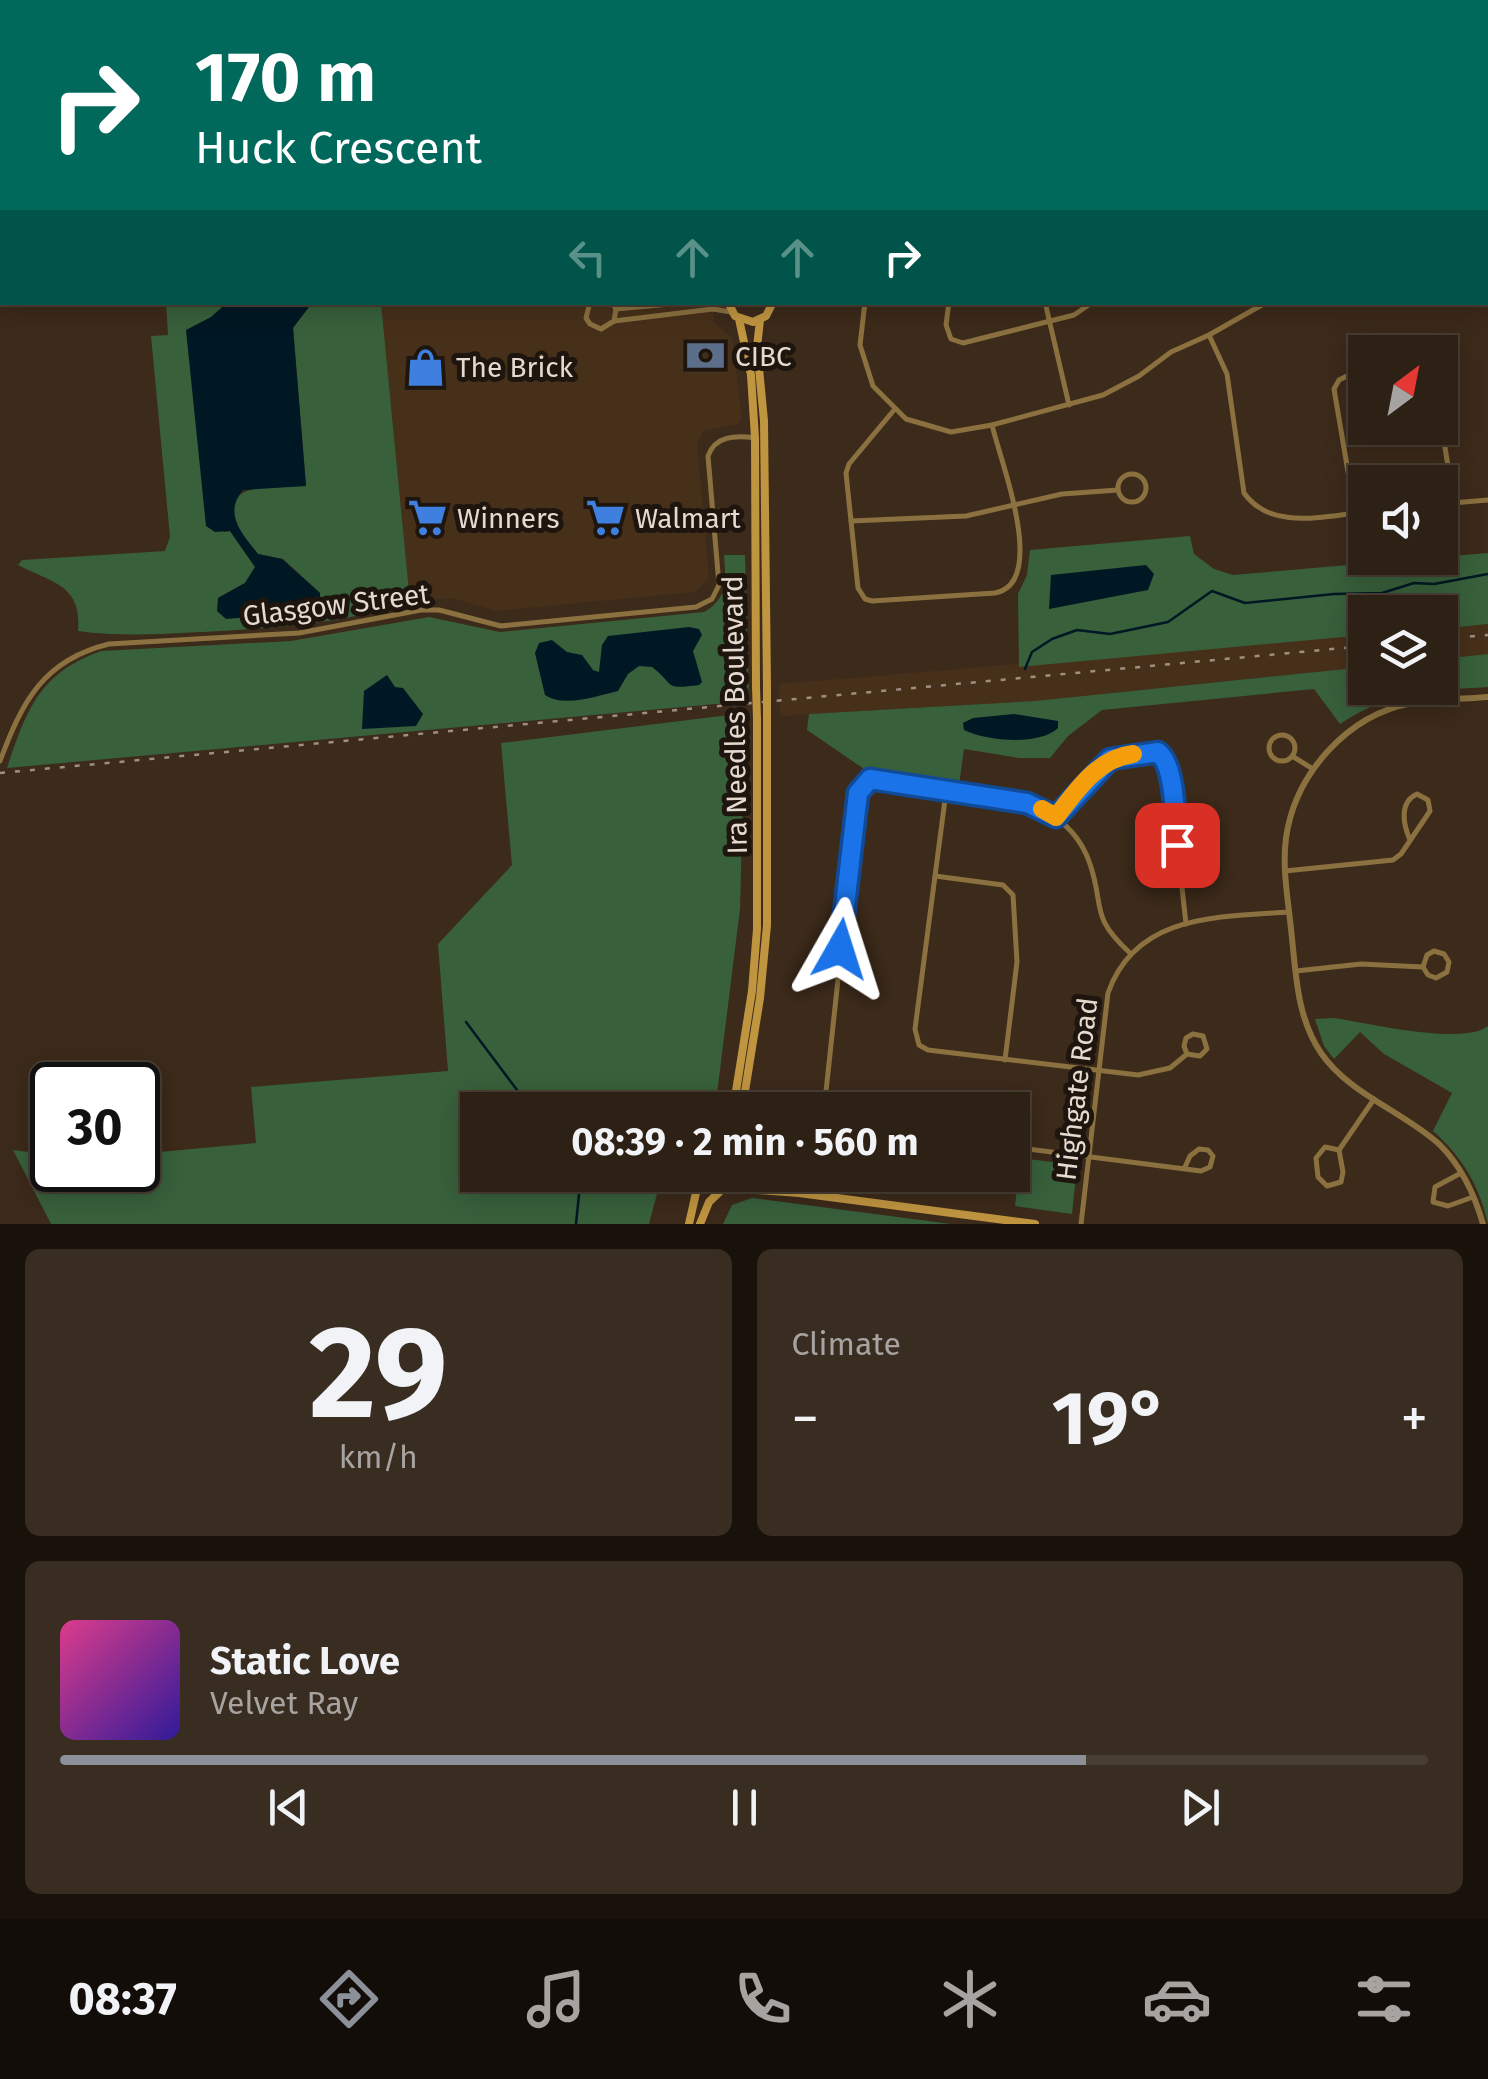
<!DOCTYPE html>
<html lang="en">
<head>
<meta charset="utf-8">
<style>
  :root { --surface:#2d2014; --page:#392d22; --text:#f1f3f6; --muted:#a7a3a0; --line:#483e34; --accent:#8c9099 }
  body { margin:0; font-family:"Fira Sans",sans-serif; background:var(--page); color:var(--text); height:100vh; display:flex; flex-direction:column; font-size:38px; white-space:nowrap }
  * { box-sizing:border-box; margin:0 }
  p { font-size:32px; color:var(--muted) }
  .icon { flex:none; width:55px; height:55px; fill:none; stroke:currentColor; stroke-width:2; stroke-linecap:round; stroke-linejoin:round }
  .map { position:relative; height:1224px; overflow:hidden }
  .panel { display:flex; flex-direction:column; gap:25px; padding:25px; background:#19120b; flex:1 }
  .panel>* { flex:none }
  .top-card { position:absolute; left:0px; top:0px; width:1490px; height:305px; box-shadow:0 5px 25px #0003,0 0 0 2px var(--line); background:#00695c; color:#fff; overflow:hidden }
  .needle { width:65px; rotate:32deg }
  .fabs { position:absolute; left:1348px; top:335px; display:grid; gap:20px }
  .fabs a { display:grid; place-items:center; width:110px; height:110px; border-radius:0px; background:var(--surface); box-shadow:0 5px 25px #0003,0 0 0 2px var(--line); font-size:50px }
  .speed { position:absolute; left:30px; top:1062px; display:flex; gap:20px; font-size:50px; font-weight:700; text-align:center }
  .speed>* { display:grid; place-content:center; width:130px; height:130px; border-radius:50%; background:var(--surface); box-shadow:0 5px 25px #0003,0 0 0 2px var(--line); line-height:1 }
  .speed .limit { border:5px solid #111; border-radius:15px; background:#fff; color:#111 }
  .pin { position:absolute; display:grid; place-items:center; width:85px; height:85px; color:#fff; margin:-42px; border-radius:20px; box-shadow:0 5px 15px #0006 }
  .me { position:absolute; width:110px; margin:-55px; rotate:6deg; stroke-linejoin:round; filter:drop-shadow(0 0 8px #0008) }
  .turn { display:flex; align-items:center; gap:35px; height:210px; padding:0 30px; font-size:45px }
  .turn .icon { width:130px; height:130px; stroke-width:2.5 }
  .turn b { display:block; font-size:70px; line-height:85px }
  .lanes { display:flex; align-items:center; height:95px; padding:0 30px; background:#0003; justify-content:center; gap:50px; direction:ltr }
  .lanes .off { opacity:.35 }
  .big { font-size:75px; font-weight:700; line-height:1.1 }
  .panel .widget { flex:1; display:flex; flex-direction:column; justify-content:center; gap:15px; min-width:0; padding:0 35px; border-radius:15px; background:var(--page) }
  .panel .dial { align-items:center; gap:0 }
  .dial b { font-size:130px; line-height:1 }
  .song { display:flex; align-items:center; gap:30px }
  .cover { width:120px; height:120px; border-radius:15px; background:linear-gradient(135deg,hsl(330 70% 55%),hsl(250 70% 35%)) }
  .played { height:10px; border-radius:5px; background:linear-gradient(90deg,var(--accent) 75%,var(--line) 75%) }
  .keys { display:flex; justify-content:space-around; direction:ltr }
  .heat { display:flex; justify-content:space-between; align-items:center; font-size:55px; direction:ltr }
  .panel .tiles { flex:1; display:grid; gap:25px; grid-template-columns:1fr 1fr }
  .widget:last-child { grid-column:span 2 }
  .trip { position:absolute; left:460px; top:1092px; width:570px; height:100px; border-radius:0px; background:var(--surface); box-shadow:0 5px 25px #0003,0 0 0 2px var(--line); font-weight:700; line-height:100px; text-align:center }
  .dock { display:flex; height:160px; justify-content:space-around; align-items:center; background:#120d08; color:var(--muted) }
  .dock .icon { width:70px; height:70px }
  .dock .selected { color:var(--accent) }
  .dock b { font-size:45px; color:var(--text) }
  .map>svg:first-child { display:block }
</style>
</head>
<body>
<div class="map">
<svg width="1488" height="1224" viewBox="0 0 1488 1224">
  <rect width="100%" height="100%" fill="#3c2a1a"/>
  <g fill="#47301a">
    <path d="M381 303H713L714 322 732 338 742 418 738 424 704 431 697 443 709 578 695 592 496 611 452 598 410 602Z"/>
    <path d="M1488 624V654L1440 659V629Z"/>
    <path d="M1365 635V667L1035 701 780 716 779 684Z"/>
  </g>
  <g fill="#38603b">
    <path d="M166 303H228L211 317 224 532 230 531 255 567 245 583 218 598 301 603 320 593 283 559 258 554C251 545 237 532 234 521 220 480 283 487 306 485L293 327 312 303H381L410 602C342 624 273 628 203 632 160 634 120 637 78 631 82 584 52 583 18 565L22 560 165 551 170 537 151 336 168 335Z"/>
    <path d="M1190 536 1194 554 1214 569 1233 575 1488 553V624L1440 629V612H1365V635L1019 667 1018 594 1027 575 1030 550Z"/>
    <path d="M724 555H745L749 701 7 768C27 710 38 674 101 651L291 641 429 617 500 632 704 612C728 598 726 581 724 555Z"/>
    <path d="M1488 654V687C1428 691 1392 690 1340 724L1314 689 1102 710 1068 736 1050 758H1019L964 749 959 785 877 769 867 771 807 730 809 714 1035 701 1365 667V688H1440V659Z"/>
    <path d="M745 713 740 909 715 1110H478V1175H662L649 1224H51L13 1150 52 1155V1170H138V1154L256 1143 251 1087 448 1071 438 944 512 865 501 743Z"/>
    <path d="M1334 1018C1368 1023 1462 1046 1488 1026V1224C1480 1187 1462 1156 1433 1131L1452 1093 1384 1054 1360 1032 1334 1059 1324 1046 1315 1019Z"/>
    <path d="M1020 1158 1077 1165 1072 1214 1015 1206Z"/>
    <path d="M752 1198 951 1224H723L732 1205Z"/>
  </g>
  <g fill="#001824">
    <path d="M228 302 312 303 293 328 306 486 243 490C223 514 242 533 258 554L282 559 320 593V607L302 603 288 614 226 619 217 611 218 598 245 583 255 567 230 531 215 532 206 526 186 330 211 317Z"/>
    <path d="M1146 565 1154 574 1148 590 1049 609 1051 575Z"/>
    <path d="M689 627 699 629 702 635 693 651 702 682 699 685C662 690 676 685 652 667L639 666 628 674 618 691C596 696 565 708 545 695L535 653 539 643 552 640 567 652 582 655 593 670 599 672 602 645 608 636Z"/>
    <path d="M387 675 395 687 403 688 423 714 416 726 362 729 364 691Z"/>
    <path d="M1014 714 1058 721V728C1039 746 986 741 964 730L963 723 973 718Z"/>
  </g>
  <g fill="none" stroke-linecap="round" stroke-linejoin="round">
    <g stroke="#001824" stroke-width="2.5">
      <path d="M1025 669 1032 652 1052 639 1077 630 1110 634 1168 622 1212 591 1245 603 1334 594 1382 593 1414 583 1434 584 1488 574"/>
      <path d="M466 1022 532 1110"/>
      <path d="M576 1224 581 1175"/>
    </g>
    <g stroke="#8b713f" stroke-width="5">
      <path d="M570 0V2"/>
      <path d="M1086 0V2"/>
      <path d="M1229 0 1231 2"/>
      <path d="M901 2V0"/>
      <path d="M1337 2V0"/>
      <path d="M1434 2V0"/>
      <path d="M590 302 586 318 590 324 601 329 614 321 616 309 612 302"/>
      <path d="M865 302 860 345 873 386 906 419 951 432 992 425 1103 395 1139 376 1171 352 1209 335 1267 302"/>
      <path d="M949 302 946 325 951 339 963 343 1074 315 1093 302"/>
      <path d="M1045 302 1069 405"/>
      <path d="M616 309 692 302"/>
      <path d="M614 321 713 309 731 312"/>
      <path d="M1209 335 1227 374 1244 493C1271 531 1324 516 1365 512"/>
      <path d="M894 410 849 464 846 473 858 588 865 599 872 601 995 593C1049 583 1000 460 992 425"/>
      <path d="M1440 417 1454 503"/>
      <circle cx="1132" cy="488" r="14"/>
      <path d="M1440 504 1488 500"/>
      <path d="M1355 513 1334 389 1339 380 1365 367"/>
      <path d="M851 521 966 516 1062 494 1118 490"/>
      <circle cx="1282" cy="748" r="13"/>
      <path d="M1292 756 1313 769"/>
      <path d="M0 761C22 702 43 660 109 644L299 633 421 610H439L501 626 696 607 712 599 719 585 708 456C715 436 735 435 755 438"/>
      <path d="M946 792 915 1029 919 1045 928 1050 1138 1075 1170 1068 1187 1054 1200 1056 1207 1049 1203 1036 1193 1034 1186 1038 1184 1046 1187 1054"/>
      <path d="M1056 817C1081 785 1116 736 1163 756L1170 778 1186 924"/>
      <path d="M1285 871 1393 860 1401 854 1430 811 1428 800 1417 794C1399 802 1403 824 1410 840"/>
      <path d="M935 876 1003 885 1013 895 1017 962 1005 1060"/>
      <path d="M1296 971 1361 964 1423 967 1428 975 1436 978 1447 972 1449 962 1444 954 1434 951 1427 955 1423 967"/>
      <path d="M824 1110 858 793 867 780 880 779C903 784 926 789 949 793 1005 801 1068 799 1090 864 1105 908 1089 915 1130 953"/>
      <path d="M1012 1147 1201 1171 1210 1167 1213 1156 1208 1150 1199 1149 1190 1156 1185 1167"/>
      <path d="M1339 1150 1325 1147 1316 1158 1318 1177 1327 1186 1341 1182 1343 1172 1339 1150 1374 1099"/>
      <path d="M1461 1173 1435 1187 1433 1202 1448 1206 1473 1197"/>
      <path d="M1081 1224 1108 993C1136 914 1217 917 1289 912"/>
    </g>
    <path stroke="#8b713f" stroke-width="6" d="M1483 1224C1475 1196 1461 1166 1440 1145 1403 1111 1350 1095 1321 1053 1296 1016 1296 972 1291 929 1288 899 1282 868 1286 838 1295 774 1347 715 1412 703 1437 699 1463 699 1488 697"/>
    <g stroke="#c09540" stroke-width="8">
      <path d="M716 0V2"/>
      <path d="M728 0V2"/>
      <path d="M728 302 735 316 753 322 766 316 773 302"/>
      <path d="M739 319 751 375 755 438 756 687"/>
      <path d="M760 320 757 347 764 421 767 686"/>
      <path d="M733 1110 752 991 757 929V719"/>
      <path d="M742 1110 760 998 767 925V718"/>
      <path d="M701 1175 706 1183 716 1187 799 1193 1035 1224"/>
      <path d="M749 1175 795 1191"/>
      <path d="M689 1224 700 1175"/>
      <path d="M700 1224 709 1202 737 1175"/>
    </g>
    <g stroke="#9e8f83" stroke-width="2.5" stroke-dasharray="5 10" stroke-linecap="butt">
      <path d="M1440 639 1488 635"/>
      <path d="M0 773 1365 646"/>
    </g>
    <g stroke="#c09540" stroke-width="8">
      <path d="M767 686V718"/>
      <path d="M756 687 757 719"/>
    </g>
  </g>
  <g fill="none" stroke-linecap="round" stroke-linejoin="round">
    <defs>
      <path id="route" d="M840 949 858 793 870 779 1027 803 1056 817 1110 759 1158 752C1176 766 1175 822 1177 845"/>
    </defs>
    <use href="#route" stroke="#114b97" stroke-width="25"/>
    <use href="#route" stroke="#1a73e8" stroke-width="18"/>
    <path stroke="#f59e0b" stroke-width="18" d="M1042 809 1056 817C1076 791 1098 758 1133 754"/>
  </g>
  <defs>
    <symbol id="bank-bare" viewBox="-9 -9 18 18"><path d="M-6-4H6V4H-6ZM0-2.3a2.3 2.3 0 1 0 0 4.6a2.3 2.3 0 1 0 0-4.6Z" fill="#5c6f8a" stroke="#1d150e" stroke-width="2.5" paint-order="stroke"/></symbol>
    <symbol id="shop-bare" viewBox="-9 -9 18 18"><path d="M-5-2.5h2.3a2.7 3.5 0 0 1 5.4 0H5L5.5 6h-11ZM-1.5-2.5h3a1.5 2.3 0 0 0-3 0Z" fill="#3f7fe0" stroke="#1d150e" stroke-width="2.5" paint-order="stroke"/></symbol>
    <symbol id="supermarket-bare" viewBox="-9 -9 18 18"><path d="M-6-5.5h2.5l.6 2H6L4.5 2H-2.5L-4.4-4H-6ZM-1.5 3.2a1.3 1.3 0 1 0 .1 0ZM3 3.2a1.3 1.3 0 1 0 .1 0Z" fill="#3f7fe0" stroke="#1d150e" stroke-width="2.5" paint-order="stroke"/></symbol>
  </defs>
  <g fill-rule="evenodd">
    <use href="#bank-bare" x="678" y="328" width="55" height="55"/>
    <use href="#shop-bare" x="398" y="340" width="55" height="55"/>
    <use href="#supermarket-bare" x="400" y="490" width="55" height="55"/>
    <use href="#supermarket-bare" x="578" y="490" width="55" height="55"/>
  </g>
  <g text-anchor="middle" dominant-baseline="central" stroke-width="10" stroke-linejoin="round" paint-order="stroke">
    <g font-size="28" fill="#e6dad0" stroke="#1d150e" text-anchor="start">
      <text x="735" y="356">CIBC</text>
      <text x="456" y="367">The Brick</text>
      <text x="457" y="518">Winners</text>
      <text x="635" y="518">Walmart</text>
    </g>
    <g font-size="28" fill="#e6dad0" stroke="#1d150e">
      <text transform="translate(336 605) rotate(-7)">Glasgow Street</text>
      <text transform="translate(735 715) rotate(-91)">Ira Needles Boulevard</text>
      <text transform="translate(1077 1089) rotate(-83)">Highgate Road</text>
    </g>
  </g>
</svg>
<div class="fabs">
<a><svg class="needle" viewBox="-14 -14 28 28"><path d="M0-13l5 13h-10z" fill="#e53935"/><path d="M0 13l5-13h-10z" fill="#a7a3a0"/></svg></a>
<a><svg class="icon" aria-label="sound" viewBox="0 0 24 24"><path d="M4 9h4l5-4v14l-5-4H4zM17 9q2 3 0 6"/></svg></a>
<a><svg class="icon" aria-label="layers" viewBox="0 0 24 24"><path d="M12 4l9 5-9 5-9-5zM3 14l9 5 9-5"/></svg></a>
</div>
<div class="speed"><div class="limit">30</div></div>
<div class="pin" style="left:1177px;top:845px;background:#d93025"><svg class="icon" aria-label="arrive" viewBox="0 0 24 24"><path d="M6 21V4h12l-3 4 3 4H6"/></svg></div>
<svg class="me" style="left:840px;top:949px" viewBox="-20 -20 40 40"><path d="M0-17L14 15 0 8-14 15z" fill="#1a73e8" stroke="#fff" stroke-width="4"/></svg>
<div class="trip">08:39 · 2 min · 560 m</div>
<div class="top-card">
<div class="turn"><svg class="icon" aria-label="right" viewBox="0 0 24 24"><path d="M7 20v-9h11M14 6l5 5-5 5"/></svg><div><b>170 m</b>Huck Crescent</div></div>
<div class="lanes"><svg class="icon off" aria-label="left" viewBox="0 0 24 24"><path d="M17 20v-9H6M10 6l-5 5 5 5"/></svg><svg class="icon off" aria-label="ahead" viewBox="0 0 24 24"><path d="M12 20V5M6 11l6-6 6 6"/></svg><svg class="icon off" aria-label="ahead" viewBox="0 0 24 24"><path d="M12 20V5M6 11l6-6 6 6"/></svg><svg class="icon" aria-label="right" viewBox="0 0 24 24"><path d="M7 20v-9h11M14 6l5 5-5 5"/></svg></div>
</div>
</div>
<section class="panel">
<div class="tiles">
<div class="widget dial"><b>29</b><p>km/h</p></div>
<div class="widget"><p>Climate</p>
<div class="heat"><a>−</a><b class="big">19°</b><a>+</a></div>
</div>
<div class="widget">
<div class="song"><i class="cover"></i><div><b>Static Love</b><p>Velvet Ray</p></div></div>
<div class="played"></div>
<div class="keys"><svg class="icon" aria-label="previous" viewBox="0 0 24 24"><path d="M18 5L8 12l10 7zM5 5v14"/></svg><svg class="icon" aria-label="pause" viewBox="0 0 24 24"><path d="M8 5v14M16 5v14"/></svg><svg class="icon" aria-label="next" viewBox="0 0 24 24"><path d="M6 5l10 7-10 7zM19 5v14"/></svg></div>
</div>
</div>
</section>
<nav class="dock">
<b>08:37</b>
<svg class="icon selected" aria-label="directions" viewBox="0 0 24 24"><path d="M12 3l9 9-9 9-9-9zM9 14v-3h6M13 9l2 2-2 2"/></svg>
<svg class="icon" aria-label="music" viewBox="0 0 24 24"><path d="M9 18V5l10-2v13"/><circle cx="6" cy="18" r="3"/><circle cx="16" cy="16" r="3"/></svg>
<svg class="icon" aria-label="phone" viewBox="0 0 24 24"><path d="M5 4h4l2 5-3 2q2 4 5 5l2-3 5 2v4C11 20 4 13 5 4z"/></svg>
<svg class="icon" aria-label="climate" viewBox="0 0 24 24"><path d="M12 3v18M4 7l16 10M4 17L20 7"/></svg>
<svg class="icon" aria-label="car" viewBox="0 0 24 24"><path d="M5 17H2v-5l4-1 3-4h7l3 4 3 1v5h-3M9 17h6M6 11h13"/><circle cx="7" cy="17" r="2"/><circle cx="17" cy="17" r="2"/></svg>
<svg class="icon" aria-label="filters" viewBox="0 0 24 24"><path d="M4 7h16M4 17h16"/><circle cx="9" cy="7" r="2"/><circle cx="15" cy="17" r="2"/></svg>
</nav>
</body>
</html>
